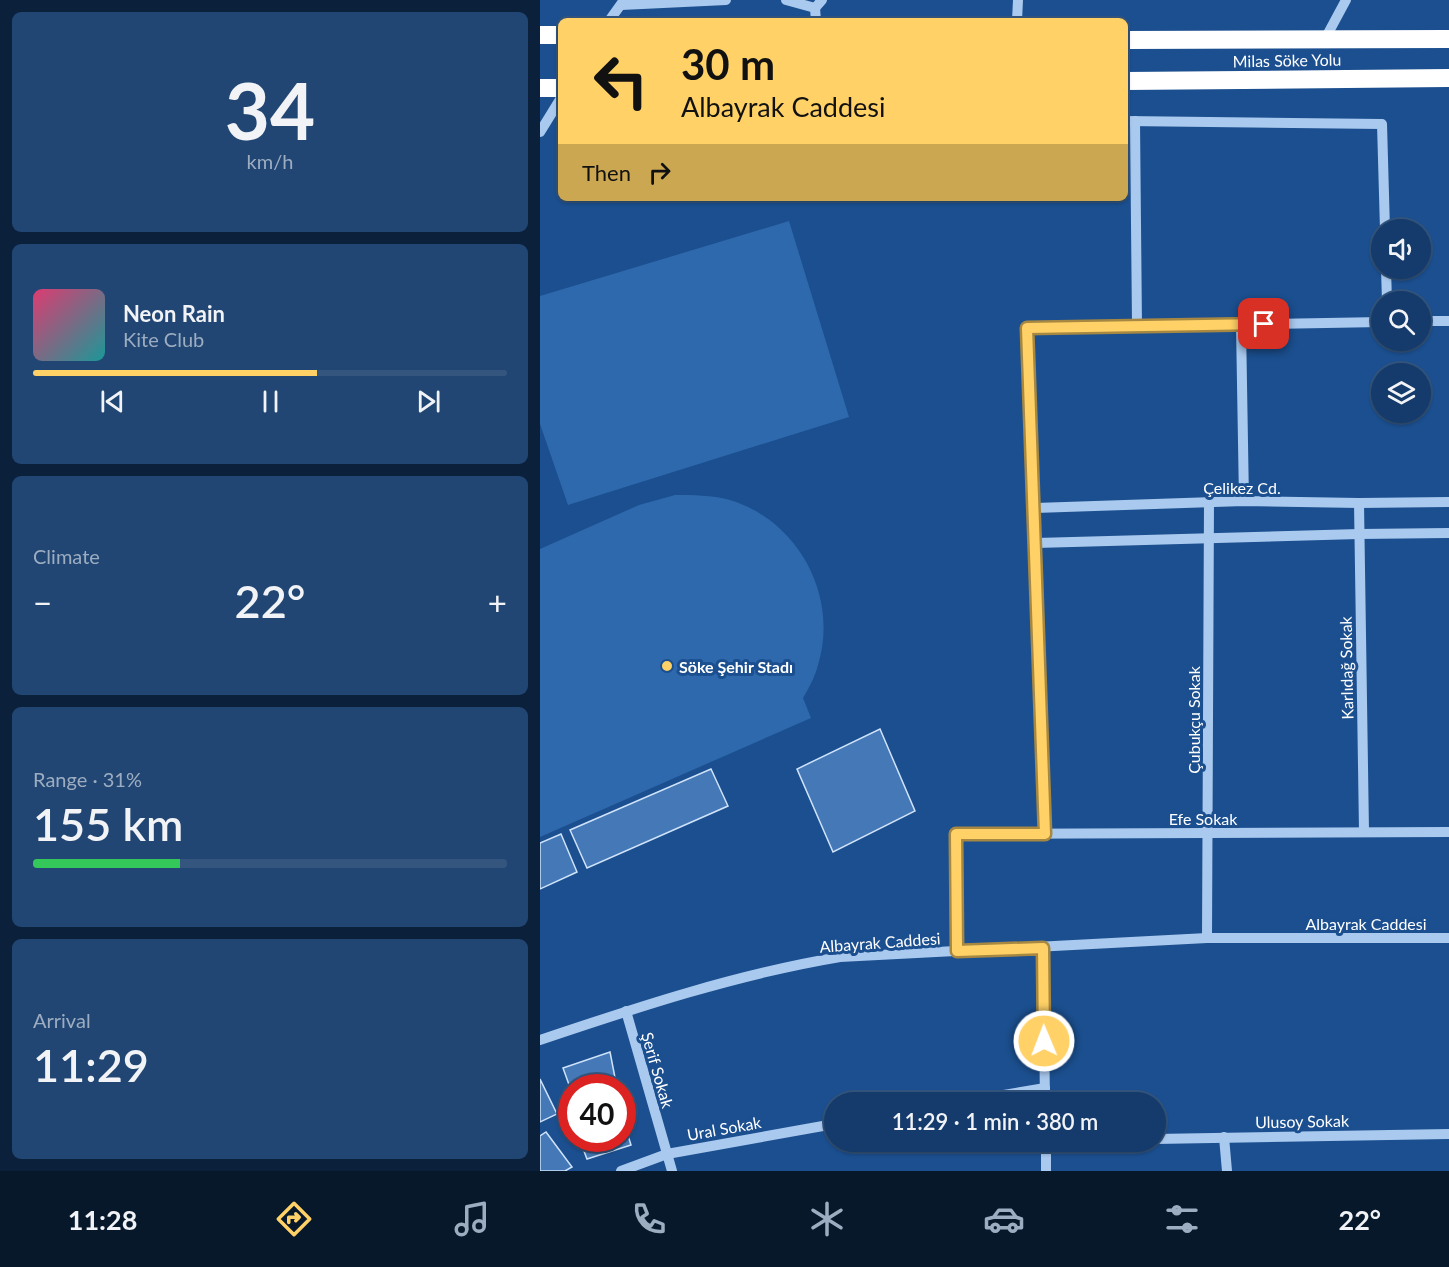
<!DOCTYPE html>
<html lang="en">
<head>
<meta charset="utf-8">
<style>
  :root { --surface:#143b6b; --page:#214673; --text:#f1f3f6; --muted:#9dadc1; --line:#33557e; --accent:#ffd166 }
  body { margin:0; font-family:Lato,sans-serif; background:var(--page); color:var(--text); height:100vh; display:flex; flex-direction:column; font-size:22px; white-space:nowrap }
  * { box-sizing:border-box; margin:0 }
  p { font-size:20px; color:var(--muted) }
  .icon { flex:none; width:33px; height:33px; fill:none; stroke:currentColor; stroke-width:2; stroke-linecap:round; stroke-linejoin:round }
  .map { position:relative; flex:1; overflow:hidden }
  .side { display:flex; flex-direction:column; gap:12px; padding:12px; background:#0b203b; width:540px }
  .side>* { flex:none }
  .hud { position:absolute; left:18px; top:18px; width:570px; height:183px; border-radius:9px; box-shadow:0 2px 4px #0004,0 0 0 2px var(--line); background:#ffd166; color:#111; overflow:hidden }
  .tools { position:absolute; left:831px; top:219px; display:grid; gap:12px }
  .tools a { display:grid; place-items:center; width:60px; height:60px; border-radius:50%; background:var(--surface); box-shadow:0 2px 4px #0004,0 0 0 2px var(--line); font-size:30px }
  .speed { position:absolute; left:18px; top:1074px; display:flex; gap:12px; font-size:30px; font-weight:700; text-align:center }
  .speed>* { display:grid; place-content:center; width:78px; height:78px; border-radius:50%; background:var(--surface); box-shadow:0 2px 4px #0004,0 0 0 2px var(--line); line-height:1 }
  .speed .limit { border:9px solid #d22; background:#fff; color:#111 }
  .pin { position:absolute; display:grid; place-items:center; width:51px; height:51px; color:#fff; margin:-26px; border-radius:12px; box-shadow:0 3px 9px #0006 }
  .me { position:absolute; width:66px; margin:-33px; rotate:359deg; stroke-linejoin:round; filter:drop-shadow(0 0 4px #0008) }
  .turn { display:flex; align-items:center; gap:21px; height:126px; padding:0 24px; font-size:27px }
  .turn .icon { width:78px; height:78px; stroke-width:2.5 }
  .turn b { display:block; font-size:42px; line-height:51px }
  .then { display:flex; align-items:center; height:57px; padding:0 24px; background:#0003; gap:12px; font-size:22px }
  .big { font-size:45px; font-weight:600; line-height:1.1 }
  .side .tile { flex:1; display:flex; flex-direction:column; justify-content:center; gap:9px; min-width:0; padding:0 21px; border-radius:9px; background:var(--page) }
  .side .dial { align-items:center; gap:0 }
  .dial b { font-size:78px; line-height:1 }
  .song { display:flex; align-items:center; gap:18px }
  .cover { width:72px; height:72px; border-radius:9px; background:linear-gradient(135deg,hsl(340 70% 55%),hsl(180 70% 35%)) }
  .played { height:6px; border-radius:3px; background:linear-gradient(90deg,var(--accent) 60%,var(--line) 60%) }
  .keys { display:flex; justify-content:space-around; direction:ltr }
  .heat { display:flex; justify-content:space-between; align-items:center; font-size:33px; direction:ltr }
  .charge { height:9px; border-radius:4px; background:linear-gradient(90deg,#34c759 31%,var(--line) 0) }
  .trip { position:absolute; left:284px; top:1092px; width:342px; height:60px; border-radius:30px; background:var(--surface); box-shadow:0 2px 4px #0004,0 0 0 2px var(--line); font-weight:600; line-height:60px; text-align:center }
  .dock { display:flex; height:96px; justify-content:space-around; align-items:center; background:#08182b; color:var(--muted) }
  .dock .icon { width:42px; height:42px }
  .dock .current { color:var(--accent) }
  .dock b { font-size:27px; color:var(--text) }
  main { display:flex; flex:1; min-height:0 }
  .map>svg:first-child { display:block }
</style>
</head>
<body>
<main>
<section class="side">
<div class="tile dial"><b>34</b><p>km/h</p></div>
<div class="tile">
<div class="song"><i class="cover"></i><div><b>Neon Rain</b><p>Kite Club</p></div></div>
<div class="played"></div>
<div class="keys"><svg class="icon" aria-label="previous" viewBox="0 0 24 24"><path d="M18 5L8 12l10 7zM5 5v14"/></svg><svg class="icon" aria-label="pause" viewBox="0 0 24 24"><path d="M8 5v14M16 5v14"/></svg><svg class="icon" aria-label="next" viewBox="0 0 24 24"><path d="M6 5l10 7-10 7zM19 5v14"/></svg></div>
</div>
<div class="tile"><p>Climate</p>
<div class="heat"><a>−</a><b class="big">22°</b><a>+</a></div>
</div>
<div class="tile"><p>Range · 31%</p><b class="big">155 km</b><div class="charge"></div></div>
<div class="tile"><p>Arrival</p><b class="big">11:29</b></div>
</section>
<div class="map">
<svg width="909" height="1171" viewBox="0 0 909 1171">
  <rect width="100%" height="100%" fill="#1b4f8f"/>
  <g fill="#2e69ad">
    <path d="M249 221 309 417 28 505 0 424V296Z"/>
    <path d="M135 495C153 495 171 495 190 500 259 521 299 597 278 665 275 677 269 688 263 698L271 718 0 837V549L99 505Z"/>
  </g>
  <g fill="#4478b7" stroke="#cfe3fa" stroke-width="1.5">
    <path d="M340 729 375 811 293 852 257 769Z"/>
    <path d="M171 769 188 806 47 868 30 830Z"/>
    <path d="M21 834 37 872 0 889V843Z"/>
    <path d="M70 1052 77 1088H32V1093L23 1068Z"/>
    <path d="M0 1079 17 1114 0 1122Z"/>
    <path d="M82 1116 91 1145 47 1159 39 1138H82Z"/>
    <path d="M6 1132 32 1167 25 1171H0V1136Z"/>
  </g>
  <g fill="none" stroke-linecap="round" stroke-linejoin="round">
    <g stroke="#a9c9ee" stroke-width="10">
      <path d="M246 0 275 8 282 0"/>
      <path d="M81 5 186 0"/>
      <path d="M275 8 276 21"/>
      <path d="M69 21 84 0"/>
      <path d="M477 21 478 0"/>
      <path d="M785 39 806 0"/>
      <path d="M585 121 842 124 845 230"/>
      <path d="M595 121 597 326"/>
      <path d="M0 132 21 98"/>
      <path d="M846 268 847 302"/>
      <path d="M880 321H909"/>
      <path d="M701 325 704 501"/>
      <path d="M819 503 824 832"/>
      <path d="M495 508 704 501 819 503 909 502"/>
      <path d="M496 543 819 534 909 533"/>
      <path d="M505 834 487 328 842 322"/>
      <path d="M667 938 669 502"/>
      <path d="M503 948 505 1102"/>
      <path d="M417 951 416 834 909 832"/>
      <path d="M86 1011 132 1171"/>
      <path d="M0 1040C98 1007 198 974 300 957L667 938H909"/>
      <path d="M422 1102 505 1088"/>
      <path d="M684 1137 687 1171"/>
      <path d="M615 1139 909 1134"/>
      <path d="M506 1142H536"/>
      <path d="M81 1171 127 1154 294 1124"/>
      <path d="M506 1171V1142"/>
    </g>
    <g stroke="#fff" stroke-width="18">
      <path d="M0 35H21"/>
      <path d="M585 40 909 39"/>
      <path d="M585 81 909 78"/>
      <path d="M0 88H21"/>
    </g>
  </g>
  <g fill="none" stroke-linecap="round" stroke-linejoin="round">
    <defs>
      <path id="route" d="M504 1041 503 948 417 951 416 834H505L487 328 724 324"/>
    </defs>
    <use href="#route" stroke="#a68842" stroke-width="15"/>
    <use href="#route" stroke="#ffd166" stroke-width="10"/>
  </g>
  <circle fill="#ffd166" stroke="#1b4f8f" stroke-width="2" cx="127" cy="666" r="6"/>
  <g text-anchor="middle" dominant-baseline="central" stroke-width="6" stroke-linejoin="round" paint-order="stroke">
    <g font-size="16" fill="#fff" stroke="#1b4f8f">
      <text transform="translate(747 60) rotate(-1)">Milas Söke Yolu</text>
      <text x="702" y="487">Çelikez Cd.</text>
      <text transform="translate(806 668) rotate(-91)">Karlıdağ Sokak</text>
      <text transform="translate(653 720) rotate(-90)">Çubukçu Sokak</text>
      <text x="663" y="818">Efe Sokak</text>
      <text x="826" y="923">Albayrak Caddesi</text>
      <text transform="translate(340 942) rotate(-4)">Albayrak Caddesi</text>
      <text transform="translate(118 1070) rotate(74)">Şerif Sokak</text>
      <text transform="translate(762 1121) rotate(-1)">Ulusoy Sokak</text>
      <text transform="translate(184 1128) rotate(-10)">Ural Sokak</text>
    </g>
    <g font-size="16" font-weight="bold" fill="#fff" stroke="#1b4f8f" text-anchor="start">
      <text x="139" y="666">Söke Şehir Stadı</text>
    </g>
  </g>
</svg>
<div class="tools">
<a><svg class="icon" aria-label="sound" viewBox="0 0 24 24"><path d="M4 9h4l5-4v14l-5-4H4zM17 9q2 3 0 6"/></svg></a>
<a><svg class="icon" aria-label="search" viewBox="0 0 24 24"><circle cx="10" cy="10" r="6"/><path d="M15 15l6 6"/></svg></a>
<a><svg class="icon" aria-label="layers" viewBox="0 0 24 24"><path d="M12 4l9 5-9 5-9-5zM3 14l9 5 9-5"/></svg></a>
</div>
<div class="speed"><div class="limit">40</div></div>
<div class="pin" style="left:724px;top:324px;background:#d93025"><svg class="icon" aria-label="arrive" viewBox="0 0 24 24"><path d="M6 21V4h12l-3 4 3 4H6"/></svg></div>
<svg class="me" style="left:504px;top:1041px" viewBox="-20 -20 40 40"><circle r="17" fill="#ffd166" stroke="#fff" stroke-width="3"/><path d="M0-11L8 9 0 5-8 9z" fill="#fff"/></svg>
<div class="trip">11:29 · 1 min · 380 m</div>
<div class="hud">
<div class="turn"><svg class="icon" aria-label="left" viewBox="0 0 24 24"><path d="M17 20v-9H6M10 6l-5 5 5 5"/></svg><div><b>30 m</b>Albayrak Caddesi</div></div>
<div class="then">Then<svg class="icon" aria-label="right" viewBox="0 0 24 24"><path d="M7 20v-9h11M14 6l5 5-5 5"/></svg></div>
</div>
</div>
</main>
<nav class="dock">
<b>11:28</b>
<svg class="icon current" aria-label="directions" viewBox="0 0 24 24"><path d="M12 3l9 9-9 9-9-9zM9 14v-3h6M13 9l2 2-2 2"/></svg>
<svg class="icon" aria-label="music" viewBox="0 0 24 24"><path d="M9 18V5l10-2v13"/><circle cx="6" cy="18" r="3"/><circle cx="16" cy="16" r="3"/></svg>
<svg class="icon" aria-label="phone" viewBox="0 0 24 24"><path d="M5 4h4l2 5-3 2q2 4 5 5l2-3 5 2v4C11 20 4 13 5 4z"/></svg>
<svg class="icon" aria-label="climate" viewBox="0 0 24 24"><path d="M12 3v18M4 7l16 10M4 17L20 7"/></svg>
<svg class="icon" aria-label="car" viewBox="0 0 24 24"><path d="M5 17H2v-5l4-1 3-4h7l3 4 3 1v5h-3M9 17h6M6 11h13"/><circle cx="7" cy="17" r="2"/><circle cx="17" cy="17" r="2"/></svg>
<svg class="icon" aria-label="filters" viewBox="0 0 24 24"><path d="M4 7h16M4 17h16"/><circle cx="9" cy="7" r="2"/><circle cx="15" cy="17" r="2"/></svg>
<b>22°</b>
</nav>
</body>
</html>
